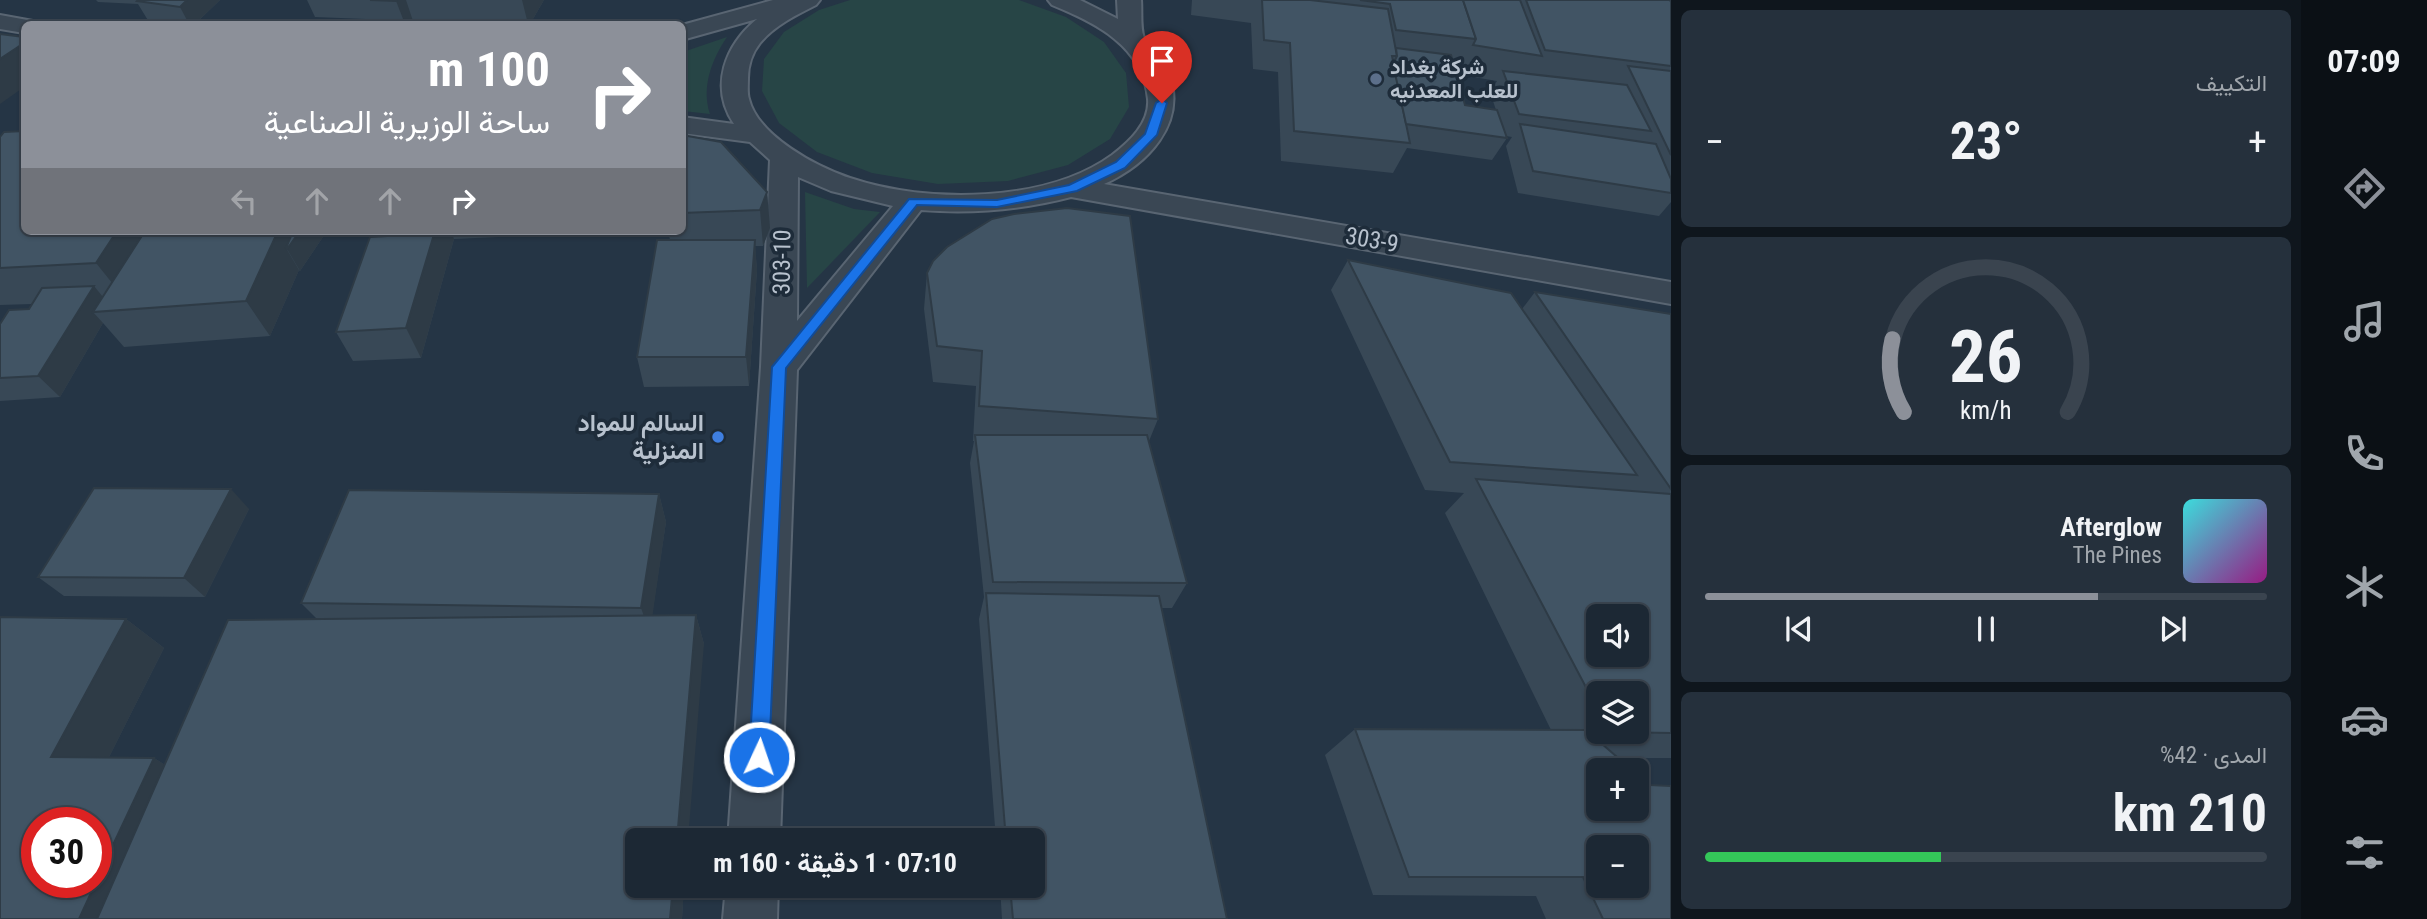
<!DOCTYPE html>
<html lang="ar">
<head>
<meta charset="utf-8">
<style>
  :root { --surface:#1c2834; --page:#25303c; --text:#f1f3f6; --muted:#a0a6ac; --line:#3a444f; --accent:#8c9099 }
  body { margin:0; font-family:"Roboto Condensed",Vazirmatn,sans-serif; background:var(--page); color:var(--text); direction:rtl; height:100vh; display:flex; flex-direction:column; font-size:26px; white-space:nowrap }
  * { box-sizing:border-box; margin:0 }
  p { font-size:23px; color:var(--muted) }
  .icon { flex:none; width:38px; height:38px; fill:none; stroke:currentColor; stroke-width:2; stroke-linecap:round; stroke-linejoin:round }
  .map { position:relative; flex:1; overflow:hidden; direction:ltr }
  .side { display:flex; flex-direction:column; gap:10px; padding:10px; background:#0f161d; width:630px }
  .side>* { flex:none }
  .guide { position:absolute; left:21px; top:21px; width:665px; height:214px; border-radius:10px; box-shadow:0 2px 5px #0004,0 0 0 2px var(--line); direction:rtl; background:#8c9099; color:#fff; overflow:hidden }
  .controls { position:absolute; left:1586px; top:604px; display:grid; gap:14px }
  .controls a { display:grid; place-items:center; width:63px; height:63px; border-radius:10px; background:var(--surface); box-shadow:0 2px 5px #0004,0 0 0 2px var(--line); font-size:35px }
  .speed { position:absolute; left:21px; top:807px; display:flex; gap:14px; font-size:35px; font-weight:700; text-align:center }
  .speed>* { display:grid; place-content:center; width:91px; height:91px; border-radius:50%; background:var(--surface); box-shadow:0 2px 5px #0004,0 0 0 2px var(--line); line-height:1 }
  .speed .limit { border:10px solid #d22; background:#fff; color:#111 }
  .pin { position:absolute; display:grid; place-items:center; width:60px; height:60px; color:#fff; margin:-72px -30px; border-radius:50% 50% 50% 0; rotate:-45deg; box-shadow:0 0 7px #0007 }
  .pin .icon { rotate:45deg }
  .me { position:absolute; width:77px; margin:-38px; rotate:3deg; stroke-linejoin:round; filter:drop-shadow(0 0 5px #0008) }
  .turn { display:flex; align-items:center; gap:24px; height:147px; padding:0 21px; font-size:32px }
  .turn .icon { width:91px; height:91px; stroke-width:2.5 }
  .turn b { display:block; font-size:49px; line-height:60px }
  .lanes { display:flex; align-items:center; height:66px; padding:0 21px; background:#0003; justify-content:center; gap:35px; direction:ltr }
  .lanes .off { opacity:.35 }
  .big { font-size:52px; font-weight:700; line-height:1.1 }
  .side .tile { flex:1; display:flex; flex-direction:column; justify-content:center; gap:10px; min-width:0; padding:0 24px; border-radius:10px; background:var(--page) }
  .side .dial { align-items:center; gap:0 }
  .dial svg { height:182px; overflow:visible; fill:none; stroke:var(--line); stroke-width:7; stroke-linecap:round; text-anchor:middle }
  .dial text { fill:var(--text); stroke:none }
  .song { display:flex; align-items:center; gap:21px }
  .cover { width:84px; height:84px; border-radius:10px; background:linear-gradient(135deg,hsl(180 70% 55%),hsl(310 70% 35%)) }
  .played { height:7px; border-radius:4px; background:linear-gradient(90deg,var(--accent) 70%,var(--line) 70%) }
  .keys { display:flex; justify-content:space-around; direction:ltr }
  .heat { display:flex; justify-content:space-between; align-items:center; font-size:38px; direction:ltr }
  .charge { height:10px; border-radius:5px; background:linear-gradient(90deg,#34c759 42%,var(--line) 0) }
  .trip { position:absolute; left:625px; top:828px; width:420px; height:70px; border-radius:10px; background:var(--surface); box-shadow:0 2px 5px #0004,0 0 0 2px var(--line); font-weight:700; line-height:70px; text-align:center; direction:rtl }
  main { display:flex; flex:1; min-height:0 }
  .dock { display:flex; flex-direction:column; width:126px; justify-content:space-around; align-items:center; background:#0b1015; color:var(--muted) }
  .dock .icon { width:49px; height:49px }
  .dock .active { color:var(--accent) }
  .dock b { font-size:32px; color:var(--text) }
  .map>svg:first-child { display:block }
</style>
</head>
<body>
<main>
<nav class="dock">
<b>07:09</b>
<svg class="icon active" aria-label="directions" viewBox="0 0 24 24"><path d="M12 3l9 9-9 9-9-9zM9 14v-3h6M13 9l2 2-2 2"/></svg>
<svg class="icon" aria-label="music" viewBox="0 0 24 24"><path d="M9 18V5l10-2v13"/><circle cx="6" cy="18" r="3"/><circle cx="16" cy="16" r="3"/></svg>
<svg class="icon" aria-label="phone" viewBox="0 0 24 24"><path d="M5 4h4l2 5-3 2q2 4 5 5l2-3 5 2v4C11 20 4 13 5 4z"/></svg>
<svg class="icon" aria-label="climate" viewBox="0 0 24 24"><path d="M12 3v18M4 7l16 10M4 17L20 7"/></svg>
<svg class="icon" aria-label="car" viewBox="0 0 24 24"><path d="M5 17H2v-5l4-1 3-4h7l3 4 3 1v5h-3M9 17h6M6 11h13"/><circle cx="7" cy="17" r="2"/><circle cx="17" cy="17" r="2"/></svg>
<svg class="icon" aria-label="filters" viewBox="0 0 24 24"><path d="M4 7h16M4 17h16"/><circle cx="9" cy="7" r="2"/><circle cx="15" cy="17" r="2"/></svg>
</nav>
<section class="side">
<div class="tile"><p>التكييف</p>
<div class="heat"><a>−</a><b class="big">23°</b><a>+</a></div>
</div>
<div class="tile dial"><svg viewBox="0 0 100 80">
<path d="M14 69A42 42 0 1 1 86 69"/>
<path d="M14 69A42 42 0 0 1 9 37" stroke="#8c9099"/>
<text x="50" y="56" font-size="32" font-weight="700">26</text>
<text x="50" y="72" font-size="11">km/h</text>
</svg></div>
<div class="tile">
<div class="song"><i class="cover"></i><div><b>Afterglow</b><p>The Pines</p></div></div>
<div class="played"></div>
<div class="keys"><svg class="icon" aria-label="previous" viewBox="0 0 24 24"><path d="M18 5L8 12l10 7zM5 5v14"/></svg><svg class="icon" aria-label="pause" viewBox="0 0 24 24"><path d="M8 5v14M16 5v14"/></svg><svg class="icon" aria-label="next" viewBox="0 0 24 24"><path d="M6 5l10 7-10 7zM19 5v14"/></svg></div>
</div>
<div class="tile"><p>المدى · 42%</p><b class="big">210 km</b><div class="charge"></div></div>
</section>
<div class="map">
<svg width="1671" height="919" viewBox="0 0 1671 919">
  <rect width="100%" height="100%" fill="#253545"/>
  <g fill="#274546">
    <path d="M850 0H1019L1066 17 1104 42 1126 73 1129 107 1110 139 1068 165 1008 181 938 184 872 173 817 152 779 123 762 91 764 59 784 32 819 10Z"/>
    <path d="M727 37C712 59 701 87 710 114L683 111V52Z"/>
    <path d="M805 192 854 209 880 212 807 288Z"/>
  </g>
  <g fill="none" stroke-linecap="round" stroke-linejoin="round">
    <defs>
      <g id="minor">
        <path d="M773 0H820L816 5C796 15 774 26 760 43 752 53 748 66 748 78 748 85 747 93 749 99 758 136 817 167 850 178 927 204 1046 203 1112 155 1129 142 1150 123 1148 99 1143 46 1096 23 1052 5L1048 0H1080L1118 19 1117 0H1141C1142 11 1140 28 1144 38 1150 51 1164 60 1169 74 1187 124 1147 165 1104 184L1671 282V304L1071 197C1021 210 973 214 921 210L797 370 780 840H728L761 367 770 160 750 142 682 133V117L734 124C709 87 725 45 757 19L682 40V25ZM798 177 831 191 893 206 797 321Z"/>
        <path d="M0 15 33 21 35 24H24V33L0 29Z"/>
        <path d="M726 886H778L777 919H723Z"/>
      </g>
    </defs>
    <use href="#minor" stroke="#596572" stroke-width="4"/>
    <use href="#minor" fill="#3a4754" fill-rule="evenodd"/>
  </g>
  <g fill="#384856" fill-rule="evenodd">
    <path d="M96 0H220L195 24H167L149 22 138 4 98 2Z"/>
    <path d="M307 0H544L530 24H487L413 21 411 24H367L365 19 315 17Z"/>
    <path d="M1192 0H1670L1671 2V202L1659 216 1518 193 1506 146 1512 137 1506 136 1507 138 1492 160 1407 148 1393 173 1281 161 1278 72 1253 69 1251 23 1191 15ZM1456 74 1497 81 1490 92 1496 110 1465 105Z"/>
    <path d="M682 135 767 192 770 228 763 246H755L757 270 749 386 644 387 637 357 670 240 668 231H682Z"/>
    <path d="M0 137 24 231H327L300 271 299 270 270 336 124 347 103 323 60 397 0 401V324L29 309 32 304 0 305Z"/>
    <path d="M389 231H628L454 239 421 358 353 361 336 332Z"/>
    <path d="M1348 260 1522 309 1535 292 1671 314V758H1618L1671 919H1546L1536 896 1373 895 1325 755 1355 729 1551 730 1445 513 1464 493 1425 490 1331 290ZM1598 693 1636 732H1598Z"/>
    <path d="M927 273 1158 419 1149 441 1187 583 1172 608H1162L1227 919H1002L1000 886H1032V840H996L979 619 984 597 970 463 974 441H973L976 386 933 382 924 309Z"/>
    <path d="M659 494 666 522 652 615H696L704 644 637 886H684L682 919H0L126 619 164 648 109 757 154 758 165 765 317 619 301 603Z"/>
    <path d="M249 509 205 597 64 596 38 577Z"/>
  </g>
  <g fill="#2e3b46">
    <path d="M187 0H220L195 24H189L180 7Z"/>
    <path d="M397 0H406L413 21 411 24H405L396 1Z"/>
    <path d="M522 0H544L530 24H528Z"/>
    <path d="M24 43V87L0 104V59Z"/>
    <path d="M767 192 770 228 763 246 760 210Z"/>
    <path d="M117 231H165L125 299 96 263Z"/>
    <path d="M278 231H327L300 271 287 249 286 248 299 270 270 336 246 301Z"/>
    <path d="M435 231H451L454 239 421 358 406 328Z"/>
    <path d="M755 240 757 270 749 386 746 357Z"/>
    <path d="M94 286 112 308 93 312 103 323 60 397 38 376Z"/>
    <path d="M231 489 249 509 205 597 184 578Z"/>
    <path d="M659 494 666 522 650 633 641 608Z"/>
    <path d="M696 615 704 644 688 840H677Z"/>
    <path d="M126 619 164 648 97 781 51 757Z"/>
    <path d="M154 758 194 782 134 919H79Z"/>
    <path d="M673 886H684L682 919H670Z"/>
  </g>
  <g fill="#415464" stroke="#2e3b46" stroke-width="2" fill-rule="evenodd">
    <path d="M138 0H187L180 7 137 1Z"/>
    <path d="M370 0H397L396 1Z"/>
    <path d="M1262 0H1310L1388 9 1397 56H1392L1410 143 1294 131 1290 43 1264 40Z"/>
    <path d="M1360 0H1463L1476 39 1396 30 1390 4Z"/>
    <path d="M1463 0H1520L1542 56 1473 45 1476 39Z"/>
    <path d="M1526 0H1670L1671 2V66L1545 50Z"/>
    <path d="M0 34 24 37V43L0 59Z"/>
    <path d="M1396 48 1451 55 1465 105 1497 110 1507 138 1406 124 1393 64 1397 56Z"/>
    <path d="M1628 66 1671 71V155Z"/>
    <path d="M1503 71 1627 85 1651 131 1519 114Z"/>
    <path d="M1520 124 1656 144 1671 179V193L1533 171Z"/>
    <path d="M24 131V231H117L96 263 0 268V137L4 132Z"/>
    <path d="M682 135 721 142 767 192 760 210 682 213Z"/>
    <path d="M1067 208 1130 216 1158 419 979 406 982 351 937 346 927 273 933 261 947 247 992 219 1014 214Z"/>
    <path d="M145 231H278L246 301 93 312Z"/>
    <path d="M293 231H300L287 249 286 248Z"/>
    <path d="M389 231H435L406 328 336 332 370 237 387 236Z"/>
    <path d="M657 240H755L746 357H637Z"/>
    <path d="M1348 260 1511 293 1637 475 1450 462Z"/>
    <path d="M94 286 38 376 0 378V324L9 310 29 309 42 288Z"/>
    <path d="M1535 292 1671 314V489Z"/>
    <path d="M975 435H1147L1187 583 993 582Z"/>
    <path d="M1476 479 1671 494V733L1610 732H1609H1636V693H1598V710ZM1598 616H1636V654H1598Z"/>
    <path d="M94 488 231 489 184 578 38 577Z"/>
    <path d="M349 490 659 494 641 608 301 603Z"/>
    <path d="M986 593 1159 596 1227 919H1013L1010 886H1032V840H1006Z"/>
    <path d="M696 615 677 840H637V886H673L670 919H97L228 620Z"/>
    <path d="M0 617 126 619 51 757 154 758 96 881V822H37V882H96L79 919H0Z"/>
    <path d="M1355 729 1586 730 1632 770H1598V808H1636V774L1650 785 1671 786V919H1603L1583 877H1409ZM1598 847H1636V886H1598Z"/>
  </g>
  <path fill="#1a73e8" stroke="#114b97" stroke-width="2" d="M1162 99 1167 103 1157 135 1125 168 1077 191 997 207 917 205 786 368 769 757 766 764 759 766 752 764 749 757 772 367 909 199 997 200 1069 185 1116 162 1145 134 1156 103Z"/>
  <circle fill="#5c6f8a" stroke="#1e2c3a" stroke-width="2.5" cx="1376" cy="79" r="7"/>
  <circle fill="#3f7fe0" stroke="#1e2c3a" stroke-width="2.5" cx="718" cy="437" r="7"/>
  <g text-anchor="middle" dominant-baseline="central" stroke-width="7" stroke-linejoin="round" paint-order="stroke">
    <g font-size="21" font-weight="bold" fill="#b8c2ce" stroke="#1e2c3a" text-anchor="start">
      <text x="1390" y="67">شركة بغداد<tspan x="1390" dy="24">للعلب المعدنيه</tspan></text>
    </g>
    <g font-size="24" fill="#b8c2ce" stroke="#1e2c3a">
      <text transform="translate(1372 240) rotate(10)">303-9</text>
      <text transform="translate(782 262) rotate(-89)">303-10</text>
    </g>
    <g font-size="24" font-weight="bold" fill="#b8c2ce" stroke="#1e2c3a" text-anchor="end">
      <text x="704" y="423">السالم للمواد<tspan x="704" dy="28">المنزلية</tspan></text>
    </g>
  </g>
</svg>
<div class="controls">
<a><svg class="icon" aria-label="sound" viewBox="0 0 24 24"><path d="M4 9h4l5-4v14l-5-4H4zM17 9q2 3 0 6"/></svg></a>
<a><svg class="icon" aria-label="layers" viewBox="0 0 24 24"><path d="M12 4l9 5-9 5-9-5zM3 14l9 5 9-5"/></svg></a>
<a>+</a>
<a>−</a>
</div>
<div class="speed"><div class="limit">30</div></div>
<div class="pin" style="left:1162px;top:103px;background:#d93025"><svg class="icon" aria-label="arrive" viewBox="0 0 24 24"><path d="M6 21V4h12l-3 4 3 4H6"/></svg></div>
<svg class="me" style="left:759px;top:757px" viewBox="-20 -20 40 40"><circle r="17" fill="#1a73e8" stroke="#fff" stroke-width="3"/><path d="M0-11L8 9 0 5-8 9z" fill="#fff"/></svg>
<div class="trip">07:10 · 1 دقيقة · 160 m</div>
<div class="guide">
<div class="turn"><svg class="icon" aria-label="right" viewBox="0 0 24 24"><path d="M7 20v-9h11M14 6l5 5-5 5"/></svg><div><b>100 m</b>ساحة الوزيرية الصناعية</div></div>
<div class="lanes"><svg class="icon off" aria-label="left" viewBox="0 0 24 24"><path d="M17 20v-9H6M10 6l-5 5 5 5"/></svg><svg class="icon off" aria-label="ahead" viewBox="0 0 24 24"><path d="M12 20V5M6 11l6-6 6 6"/></svg><svg class="icon off" aria-label="ahead" viewBox="0 0 24 24"><path d="M12 20V5M6 11l6-6 6 6"/></svg><svg class="icon" aria-label="right" viewBox="0 0 24 24"><path d="M7 20v-9h11M14 6l5 5-5 5"/></svg></div>
</div>
</div>
</main>
</body>
</html>
